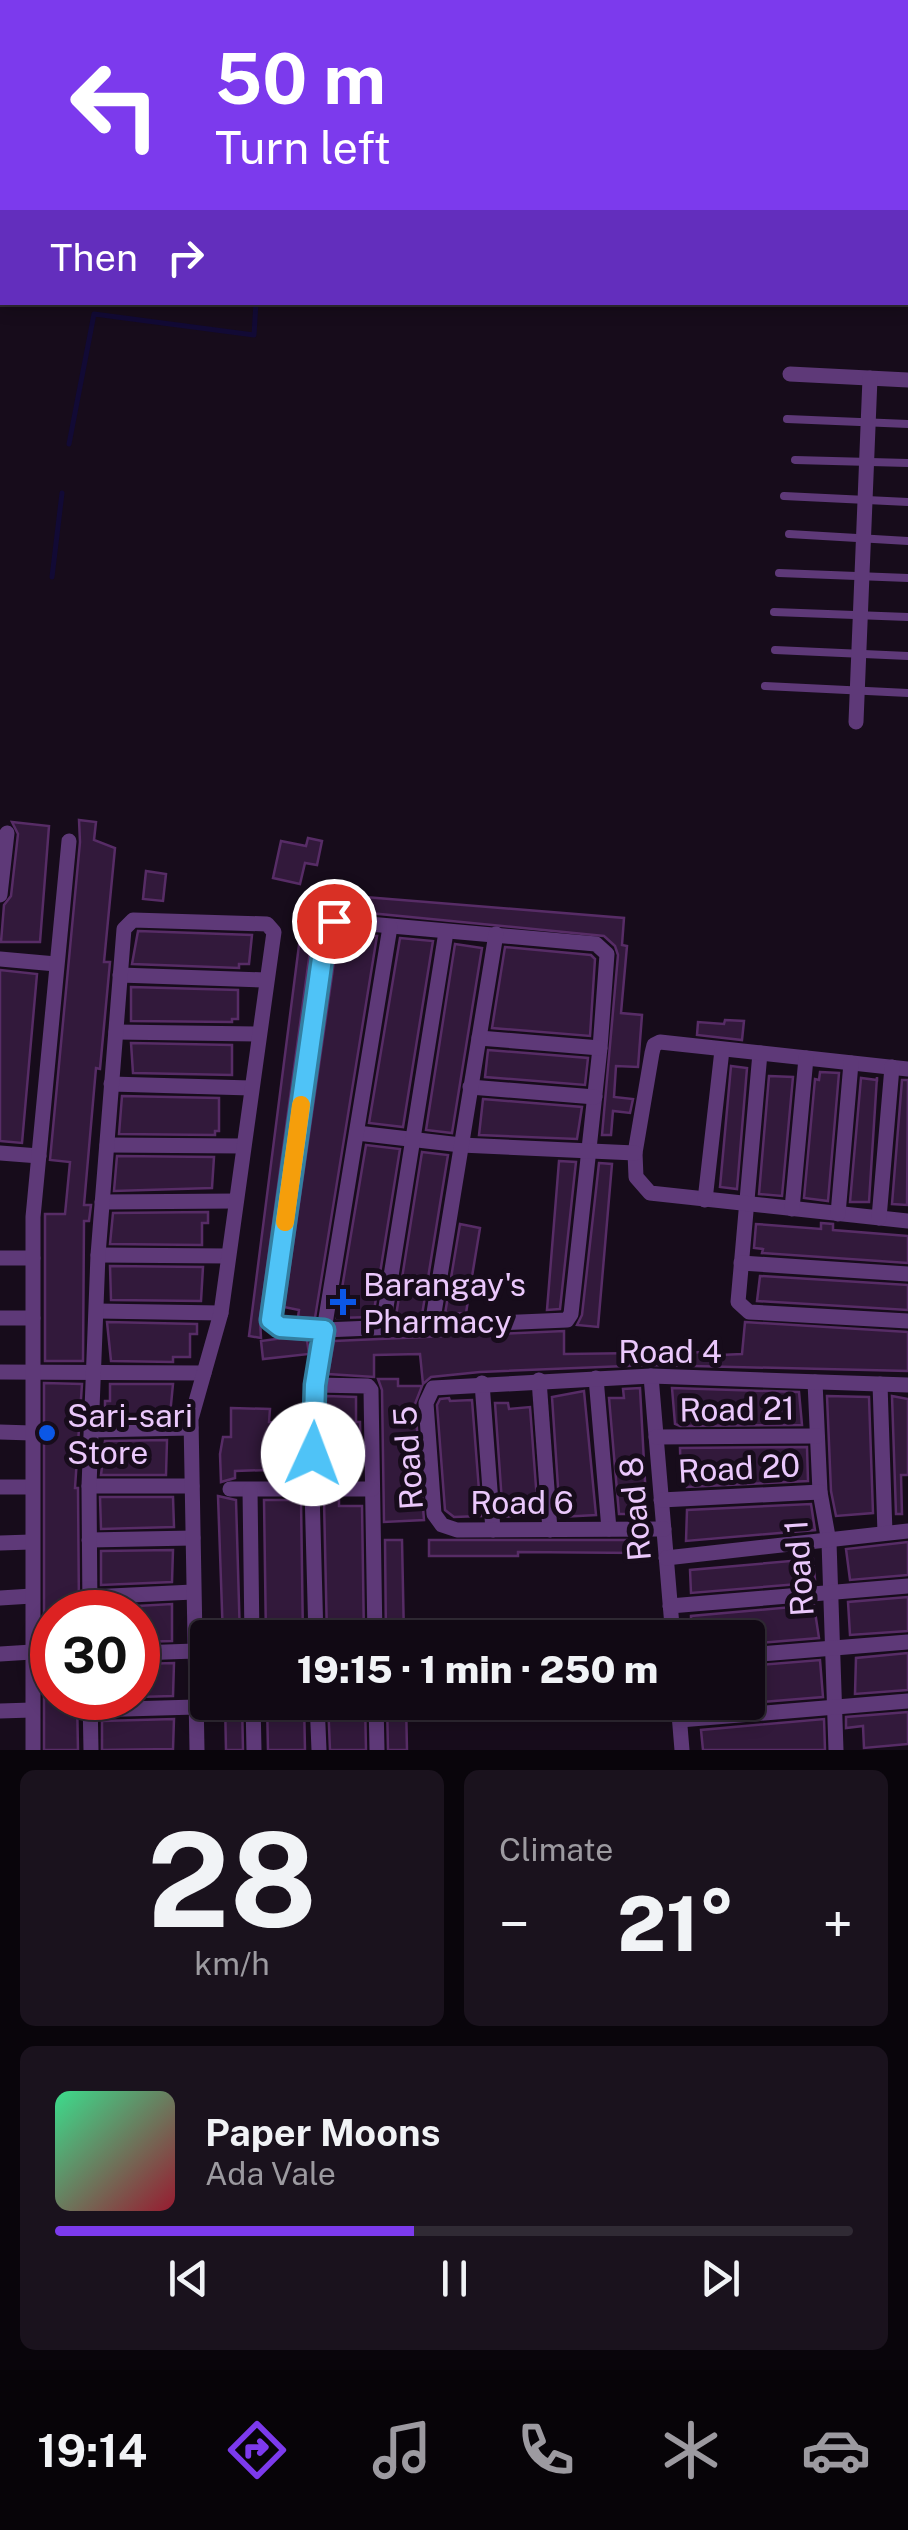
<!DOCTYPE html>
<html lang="en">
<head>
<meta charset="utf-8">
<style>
  :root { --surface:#110914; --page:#1a121d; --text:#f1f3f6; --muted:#9c9aa0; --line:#302a34; --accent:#7c3aed }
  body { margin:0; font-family:"Public Sans",sans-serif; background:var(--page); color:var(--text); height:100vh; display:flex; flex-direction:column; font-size:38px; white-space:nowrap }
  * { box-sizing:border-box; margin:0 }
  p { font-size:32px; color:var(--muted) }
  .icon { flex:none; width:55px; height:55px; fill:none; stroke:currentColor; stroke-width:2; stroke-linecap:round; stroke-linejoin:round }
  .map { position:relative; height:1750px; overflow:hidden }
  .sheet { display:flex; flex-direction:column; gap:20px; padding:20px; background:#09050b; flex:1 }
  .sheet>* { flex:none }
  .banner { position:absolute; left:0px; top:0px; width:910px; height:305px; box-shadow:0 5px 15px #0003,0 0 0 2px var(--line); background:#7c3aed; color:#fff; overflow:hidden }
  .speed { position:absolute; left:30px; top:1590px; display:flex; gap:20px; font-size:50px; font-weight:700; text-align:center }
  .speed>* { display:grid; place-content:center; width:130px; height:130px; border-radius:50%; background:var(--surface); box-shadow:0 5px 15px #0003,0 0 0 2px var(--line); line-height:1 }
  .speed .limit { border:15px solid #d22; background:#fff; color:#111 }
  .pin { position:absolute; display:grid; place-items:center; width:85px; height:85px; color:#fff; margin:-42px; border:5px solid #fff; border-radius:50%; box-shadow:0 2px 10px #0007 }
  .me { position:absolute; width:110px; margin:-55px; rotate:2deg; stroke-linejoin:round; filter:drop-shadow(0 0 8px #0008) }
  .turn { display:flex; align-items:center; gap:35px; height:210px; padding:0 50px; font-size:45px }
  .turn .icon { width:130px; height:130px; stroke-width:2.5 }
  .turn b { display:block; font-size:70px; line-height:85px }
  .then { display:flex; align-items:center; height:95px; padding:0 50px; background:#0003; gap:20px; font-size:38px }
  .big { font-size:75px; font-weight:800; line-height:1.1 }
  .sheet .widget { flex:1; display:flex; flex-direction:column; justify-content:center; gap:15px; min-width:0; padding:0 35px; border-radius:15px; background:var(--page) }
  .sheet .dial { align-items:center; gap:0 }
  .dial b { font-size:130px; line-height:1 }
  .song { display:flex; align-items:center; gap:30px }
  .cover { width:120px; height:120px; border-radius:15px; background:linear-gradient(135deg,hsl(150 70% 55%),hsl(350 70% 35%)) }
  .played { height:10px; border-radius:5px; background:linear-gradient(90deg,var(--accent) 45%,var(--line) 45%) }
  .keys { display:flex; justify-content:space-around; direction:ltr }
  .heat { display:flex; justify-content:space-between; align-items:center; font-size:55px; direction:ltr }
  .sheet .tiles { flex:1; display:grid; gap:20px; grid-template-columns:1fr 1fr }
  .widget:last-child { grid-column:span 2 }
  .trip { position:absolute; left:190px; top:1620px; width:575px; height:100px; border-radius:10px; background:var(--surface); box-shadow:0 5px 15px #0003,0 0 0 2px var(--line); font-weight:800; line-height:100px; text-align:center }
  .dock { display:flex; height:160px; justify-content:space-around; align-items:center; background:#070408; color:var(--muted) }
  .dock .icon { width:70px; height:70px }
  .dock .active { color:var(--accent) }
  .dock b { font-size:45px; color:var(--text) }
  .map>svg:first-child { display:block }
</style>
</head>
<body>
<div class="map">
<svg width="908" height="1750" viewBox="0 0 908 1750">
  <rect width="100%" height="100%" fill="#170c1b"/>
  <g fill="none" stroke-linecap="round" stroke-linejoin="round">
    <g stroke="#120a35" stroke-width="5">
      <path d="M597 0 639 2"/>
      <path d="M35 2V0"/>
      <path d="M272 2 273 0"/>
      <path d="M0 229 2 230"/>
      <path d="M69 444 94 314 254 335 256 302"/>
      <path d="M52 577 62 493"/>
    </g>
  </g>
  <g fill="#32193b" stroke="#572c66" stroke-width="2.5">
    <path d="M79 820 96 822 94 840 115 848 104 962H110L100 1069 96 1068 84 1205H91L89 1221H84L83 1361H45V1214H65L70 1162 50 1160 80 842Z"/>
    <path d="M12 822 49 826 40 942H1L4 905 11 896 18 834Z"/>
    <path d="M308 838 322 841 317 865 305 863 300 884 273 878 281 841 306 846Z"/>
    <path d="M146 871 166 874 163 901 143 899Z"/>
    <path d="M340 895 624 918 622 945 627 946 621 1013 642 1015 638 1067 616 1066 614 1097 633 1099 630 1113 613 1111 611 1135H602L618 955 615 946 604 936 339 910Z"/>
    <path d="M304 906 316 907 260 1318 261 1338 249 1336Z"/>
    <path d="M138 931 252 935 249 964H239V968L132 964Z"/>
    <path d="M338 934 377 936 315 1318 298 1317 299 1310 284 1307Z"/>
    <path d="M400 938 433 941 403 1127 369 1123Z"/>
    <path d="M455 944 482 948 452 1133 426 1130Z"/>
    <path d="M505 947 591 955 595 959 590 1036 492 1028Z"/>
    <path d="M0 970 37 974 22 1143 0 1141Z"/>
    <path d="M131 987 238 990V1019H232V1022L131 1021Z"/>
    <path d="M725 1020 744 1021 742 1040 697 1035 698 1022 724 1024Z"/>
    <path d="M131 1043 232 1045V1075L133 1073Z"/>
    <path d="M488 1050 588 1058 585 1085 485 1077Z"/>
    <path d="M731 1066 747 1068 737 1189 720 1187Z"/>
    <path d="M820 1072 839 1073 828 1201 804 1198 815 1079 819 1080Z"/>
    <path d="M769 1076 793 1077 782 1196 759 1194Z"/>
    <path d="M877 1077 869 1202H850L861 1078 877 1080Z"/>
    <path d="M902 1080H908L907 1205 892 1204Z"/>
    <path d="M122 1096 219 1098V1131H215V1135L119 1134Z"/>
    <path d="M483 1099 582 1107 577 1139 479 1135Z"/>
    <path d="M366 1145 400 1149 373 1317 337 1318Z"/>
    <path d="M422 1152 448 1155 422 1315 396 1316Z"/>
    <path d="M117 1156 214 1157 212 1188 114 1191Z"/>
    <path d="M559 1161 576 1162 560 1309 547 1310Z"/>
    <path d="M599 1163 612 1164 598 1327 577 1325 582 1315Z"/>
    <path d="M208 1212V1223H202V1245L110 1244 113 1213Z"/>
    <path d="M821 1223 833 1224V1230L908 1236V1263L762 1253 763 1249 754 1248 756 1224 821 1229Z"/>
    <path d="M460 1224 480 1228 466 1313 445 1314Z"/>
    <path d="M110 1266 203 1267 201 1301 111 1300Z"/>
    <path d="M760 1276 908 1285V1310L757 1301Z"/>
    <path d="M107 1322 197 1324V1334H190V1357H173V1362L111 1361Z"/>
    <path d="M745 1322 908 1332V1371L651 1365 480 1372 431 1377 423 1384 420 1354 374 1355V1377L328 1374 334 1341 564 1331V1354L720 1352V1355L742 1354Z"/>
    <path d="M283 1338 307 1340 309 1354 263 1359 261 1341Z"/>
    <path d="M378 1379H398V1386H422L415 1404 424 1520 384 1522 382 1390Z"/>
    <path d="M44 1383 82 1384 75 1488H78L79 1612H52V1698H77L78 1750H44Z"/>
    <path d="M110 1384H173L170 1415 105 1418V1401H110Z"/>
    <path d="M640 1388 647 1518H630V1514H619L609 1398H624L623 1389Z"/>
    <path d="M672 1388 799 1392 802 1425 680 1426 675 1424Z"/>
    <path d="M584 1391 596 1515 560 1517 552 1397Z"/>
    <path d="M326 1396 356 1397V1422H360L361 1468 324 1472Z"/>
    <path d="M827 1396 869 1397 873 1513 836 1516 831 1491Z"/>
    <path d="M892 1396 908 1399V1475H901L902 1514H896Z"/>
    <path d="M449 1398 450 1401 472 1400 481 1516 454 1517 445 1510 437 1405 440 1399Z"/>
    <path d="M495 1403H508L509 1409 530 1407 538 1514 503 1517Z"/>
    <path d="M231 1408 270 1409 269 1422 301 1425 299 1454 281 1452V1474H268V1470L235 1471V1478L221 1482 220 1454 223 1437H231Z"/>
    <path d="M167 1440 166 1475H101L105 1441Z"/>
    <path d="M807 1447 808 1481 687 1487V1483H681L680 1448Z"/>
    <path d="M218 1496 236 1500 240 1638H223Z"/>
    <path d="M100 1497H173L174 1527 101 1529Z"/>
    <path d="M264 1500H301L303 1638H266Z"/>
    <path d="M324 1500H339V1506H362L364 1638H327Z"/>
    <path d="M811 1504 815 1530 686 1541 687 1510Z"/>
    <path d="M385 1540H402L404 1638H386Z"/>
    <path d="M429 1540H640V1553L518 1552V1556H429Z"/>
    <path d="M908 1542V1575L850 1580 846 1549Z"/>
    <path d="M173 1550 172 1582 101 1585V1551Z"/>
    <path d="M813 1559 815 1580 811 1583 691 1593 690 1570Z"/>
    <path d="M908 1597V1631L850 1635 848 1602Z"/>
    <path d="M172 1604V1641L138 1642V1612H101V1608Z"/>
    <path d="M814 1605 819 1638 748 1644V1638H695V1627L691 1628V1616Z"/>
    <path d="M908 1653V1690L855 1694 856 1658Z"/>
    <path d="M820 1660 823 1697 701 1707V1702H748V1666Z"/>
    <path d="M174 1663 173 1696 138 1697V1664Z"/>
    <path d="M225 1702H242L243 1750H226Z"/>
    <path d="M267 1702H304L305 1750H268Z"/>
    <path d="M328 1702H365L366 1750H330Z"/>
    <path d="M387 1702H406L407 1750H388Z"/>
    <path d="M908 1712V1744L864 1748 863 1726 846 1728V1717Z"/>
    <path d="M174 1719 173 1749 102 1750V1721Z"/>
    <path d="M824 1719 825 1750H703L701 1730Z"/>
  </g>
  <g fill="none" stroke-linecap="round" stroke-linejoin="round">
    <g stroke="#5e3978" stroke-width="8">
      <path d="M787 419 908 424"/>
      <path d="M795 460 908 463"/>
      <path d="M784 496 908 502"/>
      <path d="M789 534 908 541"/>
      <path d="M779 573 908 578"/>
      <path d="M774 612 908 617"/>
      <path d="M775 650 908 656"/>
      <path d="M765 686 908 693"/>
    </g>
    <g stroke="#5e3978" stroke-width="15">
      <path d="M790 374 908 380"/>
      <path d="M856 722 870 378"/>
      <path d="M0 895 7 833"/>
      <path d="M335 921 596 944 607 954 600 1048 571 1314 567 1320 324 1330 280 1327 271 1320 326 930Z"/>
      <path d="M0 959 56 964"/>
      <path d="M120 975 265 980"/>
      <path d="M116 1032 258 1034"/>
      <path d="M479 1038 600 1048"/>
      <path d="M760 1053 738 1302 749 1312 908 1321"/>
      <path d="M908 1069 660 1042 654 1045 652 1053 635 1153 636 1177 650 1193 908 1221"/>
      <path d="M111 1084 251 1088"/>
      <path d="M470 1087 595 1097"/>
      <path d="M357 1133 461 1145 635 1153"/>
      <path d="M107 1145 243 1146"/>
      <path d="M0 1153 39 1156"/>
      <path d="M705 1200 722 1050"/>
      <path d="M102 1202 236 1201"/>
      <path d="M792 1209 806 1058"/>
      <path d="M838 1214 851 1063"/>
      <path d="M879 1218 892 1067"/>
      <path d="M98 1255 228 1256"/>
      <path d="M0 1258H33"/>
      <path d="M741 1263 908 1274"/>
      <path d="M97 1311 221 1313"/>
      <path d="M0 1318H33"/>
      <path d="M432 1325 496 934"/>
      <path d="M383 1326 446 932"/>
      <path d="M0 1372 204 1373"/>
      <path d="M651 1376 673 1638"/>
      <path d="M596 1378 609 1529"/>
      <path d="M539 1380 550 1530"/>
      <path d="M815 1382 820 1492 829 1542 836 1750"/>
      <path d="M482 1383 493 1530"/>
      <path d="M880 1384 885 1533"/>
      <path d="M315 1385 368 1386 371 1390 375 1638"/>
      <path d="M92 1430 191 1428"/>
      <path d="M0 1432 32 1433"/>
      <path d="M656 1437 817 1436"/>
      <path d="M89 1486H192"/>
      <path d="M0 1487H32"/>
      <path d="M230 1489H372"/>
      <path d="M250 1490 252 1638"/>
      <path d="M661 1500 820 1492"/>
      <path d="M664 1529 457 1530 442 1525 434 1514 426 1403 433 1388 651 1376 908 1385"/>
      <path d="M89 1540 193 1538"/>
      <path d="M0 1543 31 1542"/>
      <path d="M666 1558 908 1531"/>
      <path d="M90 1597 193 1592"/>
      <path d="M0 1598 32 1596"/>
      <path d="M670 1606 908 1586"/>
      <path d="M90 1612 89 1486 98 1255 124 929 133 920 267 924 274 932 221 1313 191 1419 197 1750"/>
      <path d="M316 1638 312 1489 315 1385 390 927"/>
      <path d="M138 1653 195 1651"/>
      <path d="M0 1654 32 1652"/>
      <path d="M748 1655 908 1642"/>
      <path d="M90 1698 91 1750"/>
      <path d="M253 1702 254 1750"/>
      <path d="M317 1702 319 1750"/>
      <path d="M376 1702 377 1750"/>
      <path d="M678 1702 682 1750"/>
      <path d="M90 1710 196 1707"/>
      <path d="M0 1711 32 1710"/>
      <path d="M680 1720 908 1701"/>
      <path d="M33 1750V1217L69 841"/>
    </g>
  </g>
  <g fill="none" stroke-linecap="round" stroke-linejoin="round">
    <defs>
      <path id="route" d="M313 1454 315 1385 324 1330 280 1327 271 1320 326 930 334 921"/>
    </defs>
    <use href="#route" stroke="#337fa1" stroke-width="25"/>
    <use href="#route" stroke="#4fc3f7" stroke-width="18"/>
    <path stroke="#f59e0b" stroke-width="18" d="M285 1222 301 1105"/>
  </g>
  <g fill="#0b57e6" stroke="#170c1b" stroke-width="4">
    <path d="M338 1287h10v10h10v10h-10v10h-10v-10h-10v-10h10z"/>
    <circle cx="47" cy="1433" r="10"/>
  </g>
  <g text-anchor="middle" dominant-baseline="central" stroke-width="10" stroke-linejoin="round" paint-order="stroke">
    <g font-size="32" fill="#ebc8fc" stroke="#170c1b" text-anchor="start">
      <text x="363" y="1284">Barangay's<tspan x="363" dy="37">Pharmacy</tspan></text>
      <text x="67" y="1415">Sari-sari<tspan x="67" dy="37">Store</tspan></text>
    </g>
    <g font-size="32" fill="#ebc8fc" stroke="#170c1b">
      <text x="670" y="1351">Road 4</text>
      <text transform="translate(737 1409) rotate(-1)">Road 21</text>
      <text transform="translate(408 1458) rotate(-94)">Road 5</text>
      <text transform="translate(739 1468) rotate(-3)">Road 20</text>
      <text x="522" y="1502">Road 6</text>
      <text transform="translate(635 1509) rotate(-95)">Road 8</text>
      <text transform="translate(799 1568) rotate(-94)">Road 1</text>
    </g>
  </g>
</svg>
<div class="speed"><div class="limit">30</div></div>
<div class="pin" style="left:334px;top:921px;background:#d93025"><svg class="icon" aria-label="arrive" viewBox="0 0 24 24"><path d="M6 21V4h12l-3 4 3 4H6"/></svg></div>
<svg class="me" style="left:313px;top:1454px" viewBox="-20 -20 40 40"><circle r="19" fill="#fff"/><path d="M0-13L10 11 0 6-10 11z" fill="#4fc3f7"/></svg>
<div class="trip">19:15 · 1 min · 250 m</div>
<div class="banner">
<div class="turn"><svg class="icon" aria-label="left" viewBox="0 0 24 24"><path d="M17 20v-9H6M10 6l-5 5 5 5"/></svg><div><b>50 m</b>Turn left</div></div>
<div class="then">Then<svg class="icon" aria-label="right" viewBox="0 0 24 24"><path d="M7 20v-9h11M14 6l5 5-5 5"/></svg></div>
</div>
</div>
<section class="sheet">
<div class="tiles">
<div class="widget dial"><b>28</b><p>km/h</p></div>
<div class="widget"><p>Climate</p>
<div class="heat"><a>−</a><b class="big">21°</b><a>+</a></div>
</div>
<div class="widget">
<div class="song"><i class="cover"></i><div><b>Paper Moons</b><p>Ada Vale</p></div></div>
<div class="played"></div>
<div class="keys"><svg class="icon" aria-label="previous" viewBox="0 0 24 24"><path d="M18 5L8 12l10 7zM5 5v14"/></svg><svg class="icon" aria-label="pause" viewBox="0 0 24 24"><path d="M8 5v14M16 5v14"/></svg><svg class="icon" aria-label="next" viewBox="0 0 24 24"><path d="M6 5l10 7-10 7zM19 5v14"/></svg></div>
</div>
</div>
</section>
<nav class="dock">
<b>19:14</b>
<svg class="icon active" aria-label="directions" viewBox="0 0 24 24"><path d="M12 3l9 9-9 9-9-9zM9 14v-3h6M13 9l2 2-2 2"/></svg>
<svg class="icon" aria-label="music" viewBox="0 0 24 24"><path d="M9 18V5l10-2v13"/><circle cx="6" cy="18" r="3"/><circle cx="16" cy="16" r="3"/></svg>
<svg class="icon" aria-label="phone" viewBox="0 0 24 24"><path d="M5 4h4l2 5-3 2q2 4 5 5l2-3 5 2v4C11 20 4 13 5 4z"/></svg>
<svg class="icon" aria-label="climate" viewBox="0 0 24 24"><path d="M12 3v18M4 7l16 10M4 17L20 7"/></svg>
<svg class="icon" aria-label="car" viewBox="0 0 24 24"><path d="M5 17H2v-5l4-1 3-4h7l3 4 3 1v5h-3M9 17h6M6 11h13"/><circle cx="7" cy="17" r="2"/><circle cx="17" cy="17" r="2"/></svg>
</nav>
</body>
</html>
